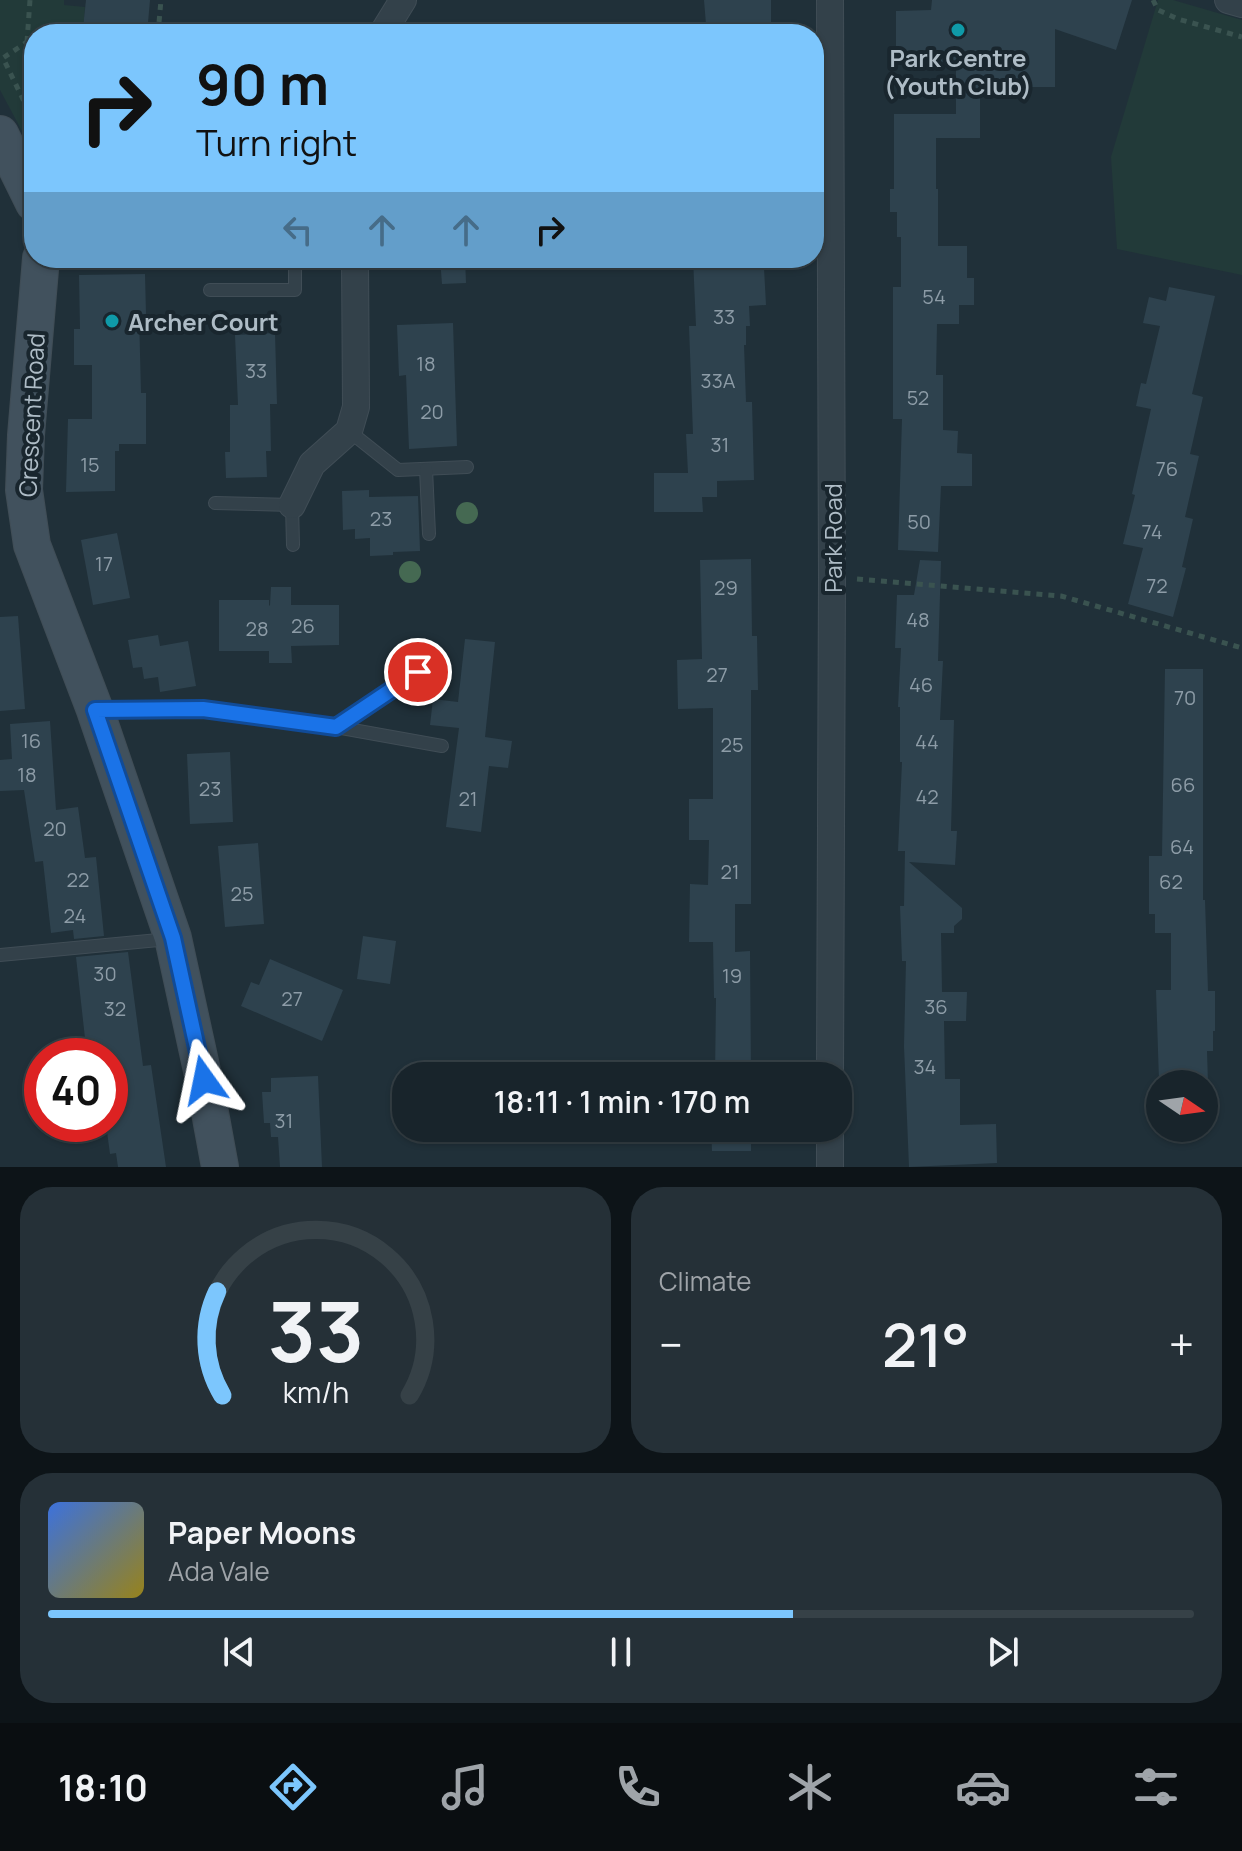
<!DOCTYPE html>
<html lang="en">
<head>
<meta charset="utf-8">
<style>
  :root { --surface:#18242b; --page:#253037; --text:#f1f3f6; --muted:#9fa4a9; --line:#364147; --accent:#7cc6fd }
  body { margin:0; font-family:Manrope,sans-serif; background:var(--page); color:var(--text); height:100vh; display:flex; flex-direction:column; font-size:30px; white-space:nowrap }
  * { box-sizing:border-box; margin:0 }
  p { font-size:26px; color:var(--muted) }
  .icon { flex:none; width:44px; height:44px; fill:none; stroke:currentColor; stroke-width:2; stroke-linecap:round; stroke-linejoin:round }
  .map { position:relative; height:1167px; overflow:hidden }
  .side { display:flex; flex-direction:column; gap:20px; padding:20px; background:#0d1418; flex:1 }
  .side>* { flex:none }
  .top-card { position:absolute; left:24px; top:24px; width:800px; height:244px; border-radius:32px; box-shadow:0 2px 6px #0004,0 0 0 2px var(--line); background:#7cc6fd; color:#111; overflow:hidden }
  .needle { width:52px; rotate:103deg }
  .fabs { position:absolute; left:1146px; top:1070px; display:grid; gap:16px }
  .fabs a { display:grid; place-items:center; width:72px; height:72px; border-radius:50%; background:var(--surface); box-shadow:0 2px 6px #0004,0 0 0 2px var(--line); font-size:40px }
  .speed { position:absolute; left:24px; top:1038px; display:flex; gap:16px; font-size:40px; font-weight:700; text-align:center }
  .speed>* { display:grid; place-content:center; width:104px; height:104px; border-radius:50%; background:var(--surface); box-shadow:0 2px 6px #0004,0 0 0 2px var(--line); line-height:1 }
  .speed .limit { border:12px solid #d22; background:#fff; color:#111 }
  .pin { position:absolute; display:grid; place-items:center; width:68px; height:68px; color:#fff; margin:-34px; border:4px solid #fff; border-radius:50%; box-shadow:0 2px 8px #0007 }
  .me { position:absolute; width:88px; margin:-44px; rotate:348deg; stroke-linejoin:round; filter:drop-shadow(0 0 6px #0008) }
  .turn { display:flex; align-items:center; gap:28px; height:168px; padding:0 40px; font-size:36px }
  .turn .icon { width:104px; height:104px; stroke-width:2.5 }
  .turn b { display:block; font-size:56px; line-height:68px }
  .lanes { display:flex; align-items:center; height:76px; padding:0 40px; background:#0003; justify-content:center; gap:40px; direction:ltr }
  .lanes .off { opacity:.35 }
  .big { font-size:60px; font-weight:600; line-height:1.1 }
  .side .card { flex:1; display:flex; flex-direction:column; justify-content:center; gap:12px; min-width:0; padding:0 28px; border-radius:32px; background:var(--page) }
  .side .dial { align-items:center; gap:0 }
  .dial svg { height:208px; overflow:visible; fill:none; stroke:var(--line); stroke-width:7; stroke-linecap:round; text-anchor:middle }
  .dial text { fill:var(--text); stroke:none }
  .song { display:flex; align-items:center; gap:24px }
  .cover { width:96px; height:96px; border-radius:12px; background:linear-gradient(135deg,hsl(220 70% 55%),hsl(50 70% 35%)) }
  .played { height:8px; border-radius:4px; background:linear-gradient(90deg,var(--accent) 65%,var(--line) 65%) }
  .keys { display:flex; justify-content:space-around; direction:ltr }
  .heat { display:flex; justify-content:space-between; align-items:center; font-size:44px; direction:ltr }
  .side .tiles { flex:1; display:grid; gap:20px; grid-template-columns:1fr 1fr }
  .card:last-child { grid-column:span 2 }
  .trip { position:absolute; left:392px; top:1062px; width:460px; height:80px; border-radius:32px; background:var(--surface); box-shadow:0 2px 6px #0004,0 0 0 2px var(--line); font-weight:600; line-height:80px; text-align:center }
  .dock { display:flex; height:128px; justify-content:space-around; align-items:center; background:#0a0e11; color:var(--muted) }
  .dock .icon { width:56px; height:56px }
  .dock .selected { color:var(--accent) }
  .dock b { font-size:36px; color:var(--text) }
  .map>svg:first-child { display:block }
</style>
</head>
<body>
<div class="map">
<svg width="1242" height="1167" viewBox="0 0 1242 1167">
  <rect width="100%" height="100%" fill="#203039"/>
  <g fill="#223a39">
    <path d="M0 0H64V5L85 7 83 34H34V146H30L0 90Z"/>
    <path d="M1158 0H1173L1242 20V275L1117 249 1111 157Z"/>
  </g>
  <g fill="#2e424e">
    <path d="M86 0H150L147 34 83 28Z"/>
    <path d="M704 0H771V23L706 24Z"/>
    <path d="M932 0H1132L1116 50 1055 29V87H980V138H936V189H938V246H967V278H974V305H959V324H937L936 375H943V430L958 431 957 453 972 454V486H941L938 552 898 550 902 419H893V287H901V237H897V212H890V189H894V114H956V62H896V11L931 10Z"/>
    <path d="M440 258H465L466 283 442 284Z"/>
    <path d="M693 258H759V269L764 268 766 305 749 306 750 326H746V345H744L746 402H752L754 480 717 481V497H702L703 512H654V473H688L686 434H693L689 326H696Z"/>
    <path d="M145 274 146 314H139L141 393H146V444H119V451H115V491L66 492 68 419H92V365H74V329H80L79 275Z"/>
    <path d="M1169 287 1215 296 1192 394 1203 397 1190 454 1199 456 1185 517 1193 519 1182 567 1186 568 1173 617 1128 604 1143 548 1123 544 1135 495 1132 494 1151 409 1136 406 1141 383 1146 384 1160 326 1143 323 1149 297 1166 301Z"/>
    <path d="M453 323 457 446 409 449 406 375 399 376 397 325Z"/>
    <path d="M275 333 277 404H270L271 451H266L267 477 226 478 225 452H230V405H238L235 335Z"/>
    <path d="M369 490V497L418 496 420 551 393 552V555L370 556V538L355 539V529L343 530 342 491Z"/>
    <path d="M117 533 130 598 93 605 81 540Z"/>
    <path d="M751 559 752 636H757L758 690H751V904H735V952L750 951 751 1076H715L716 998H714L713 942H689L690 884 708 885 709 840H689V799H713V708L678 709 677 660 702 659 700 560Z"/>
    <path d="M920 560 941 561 938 661H943L940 720H954L951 831H957L955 865 909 862 962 908V919L954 926V933H941L942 992H967L966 1021H944L945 1079H960V1125L996 1124 997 1163 909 1167 904 1046 906 961H902L900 906H904L905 851H898L902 762H900V707H898L901 648H895L897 595H914Z"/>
    <path d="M271 587H291V605H339V645L291 646 292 663H269V651H219V600H269V606L270 605Z"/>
    <path d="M18 616 25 709 0 711V617Z"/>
    <path d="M158 635 160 646 188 641 196 686 160 692 158 677 144 679 142 667 133 668 128 640Z"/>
    <path d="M465 639 495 642 485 737 512 741 508 768 489 766 481 832 446 827 459 728 430 725 433 699 458 702Z"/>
    <path d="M1165 669H1203V900H1205L1208 991H1215V1031H1213V1051H1207L1208 1084H1169V1079L1159 1080 1156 990H1171V933H1155V914H1149V856H1162Z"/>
    <path d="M50 721 56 810 78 807 85 858 96 857 104 936 74 939 73 930 51 933 43 861 35 862 24 790 0 791V760L12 759 10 724Z"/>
    <path d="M230 752 233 822 190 824 187 754Z"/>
    <path d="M258 843 264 924 225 927 218 846Z"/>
    <path d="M363 936 396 941 390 984 357 979Z"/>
    <path d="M128 952 143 1066 151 1065 166 1167H118L116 1153 110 1154 106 1124H110V1056H87L76 957Z"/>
    <path d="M270 959 343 990 322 1041 241 1006 251 982 259 985Z"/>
    <path d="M318 1076 322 1167H280L278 1137H271L270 1123H264L262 1092H271V1078Z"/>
    <path d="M711 1128H751V1151H712Z"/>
  </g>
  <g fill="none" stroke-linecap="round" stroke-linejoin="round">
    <defs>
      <g id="lane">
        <path d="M210 290H295V258"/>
        <path d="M349 431 398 470 467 467"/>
        <path d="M426 469 429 534"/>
        <path d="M215 503 292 505 293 545"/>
        <path d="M99 710 203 709 336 727 418 672"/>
        <path d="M336 727 442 746"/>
        <path d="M0 955 169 939"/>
      </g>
      <g id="street">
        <path d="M830 0 832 577 830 1076"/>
        <path d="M1228 0 1242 4"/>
        <path d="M382 34 403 0"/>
        <path d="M292 505 312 464 349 431 356 407 355 258"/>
        <path d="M830 1167V1128"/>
      </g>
      <g id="secondary">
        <path d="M0 134 34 203"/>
        <path d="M41 258 26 435 24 490 32 545 95 710 173 938 204 1080 220 1167"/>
      </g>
    </defs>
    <use href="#lane" stroke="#404d56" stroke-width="14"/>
    <use href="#street" stroke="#404d56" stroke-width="28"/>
    <use href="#secondary" stroke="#404d56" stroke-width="38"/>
    <g stroke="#3a5350" stroke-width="5" stroke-dasharray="6 6" stroke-linecap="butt">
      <path d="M1153 0 1158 10 1178 19 1242 37"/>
      <path d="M124 34V32"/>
      <path d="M158 34 161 0"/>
      <path d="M27 42 30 0"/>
      <path d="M34 122 3 58 27 42H34"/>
      <path d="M857 579 1061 596 1242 648"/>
    </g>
    <use href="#lane" stroke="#33414a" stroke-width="12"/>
    <use href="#street" stroke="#33414a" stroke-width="26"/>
    <use href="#secondary" stroke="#41515d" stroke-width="36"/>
  </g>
  <g fill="#456952">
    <circle cx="467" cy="513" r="11"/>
    <circle cx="410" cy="572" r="11"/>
  </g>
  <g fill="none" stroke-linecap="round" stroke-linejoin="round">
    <defs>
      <path id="route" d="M204 1080 173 938 95 710 203 709 336 727 418 672"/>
    </defs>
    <use href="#route" stroke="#114b97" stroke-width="20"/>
    <use href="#route" stroke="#1a73e8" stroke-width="14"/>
  </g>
  <g fill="#0f9aa8" stroke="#19262e" stroke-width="3">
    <circle cx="958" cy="30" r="8"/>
    <circle cx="112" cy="321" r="8"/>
  </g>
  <g text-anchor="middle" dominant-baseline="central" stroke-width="8" stroke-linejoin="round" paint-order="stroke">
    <g font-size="20" fill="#8d9ca7">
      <text x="934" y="296">54</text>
      <text x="724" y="316">33</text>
      <text x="426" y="363">18</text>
      <text x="256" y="370">33</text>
      <text x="718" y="380">33A</text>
      <text x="918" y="397">52</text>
      <text x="432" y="411">20</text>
      <text x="720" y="444">31</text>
      <text x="90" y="464">15</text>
      <text x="1167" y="468">76</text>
      <text x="381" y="518">23</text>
      <text x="919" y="521">50</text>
      <text x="1152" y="531">74</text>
      <text x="104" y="563">17</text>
      <text x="1157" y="585">72</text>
      <text x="726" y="587">29</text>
      <text x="918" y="619">48</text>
      <text x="303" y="625">26</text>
      <text x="257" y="628">28</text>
      <text x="717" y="674">27</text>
      <text x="921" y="684">46</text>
      <text x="1185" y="697">70</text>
      <text x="31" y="740">16</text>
      <text x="927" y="741">44</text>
      <text x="732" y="744">25</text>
      <text x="27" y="774">18</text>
      <text x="1183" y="784">66</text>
      <text x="210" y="788">23</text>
      <text x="927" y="796">42</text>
      <text x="468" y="798">21</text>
      <text x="55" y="828">20</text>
      <text x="1182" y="846">64</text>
      <text x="730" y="871">21</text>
      <text x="78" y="879">22</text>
      <text x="1171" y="881">62</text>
      <text x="242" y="893">25</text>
      <text x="75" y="915">24</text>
      <text x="105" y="973">30</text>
      <text x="732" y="975">19</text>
      <text x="292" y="998">27</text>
      <text x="936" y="1006">36</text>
      <text x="115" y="1008">32</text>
      <text x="925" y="1066">34</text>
      <text x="284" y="1120">31</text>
    </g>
    <g font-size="24" font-weight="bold" fill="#aebcc6" stroke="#19262e">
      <text x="958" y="57">Park Centre<tspan x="958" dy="28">(Youth Club)</tspan></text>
      <text x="128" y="321" text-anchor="start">Archer Court</text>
    </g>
    <g font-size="24" fill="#aebcc6" stroke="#19262e">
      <text transform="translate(31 415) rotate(-87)">Crescent Road</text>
      <text transform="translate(832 538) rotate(-90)">Park Road</text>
    </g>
  </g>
</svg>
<div class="fabs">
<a><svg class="needle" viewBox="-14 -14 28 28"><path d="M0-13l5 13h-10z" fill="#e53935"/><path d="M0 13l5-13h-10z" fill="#9fa4a9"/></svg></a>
</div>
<div class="speed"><div class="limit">40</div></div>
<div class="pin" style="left:418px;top:672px;background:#d93025"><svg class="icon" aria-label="arrive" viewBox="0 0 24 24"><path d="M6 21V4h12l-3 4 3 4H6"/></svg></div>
<svg class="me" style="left:204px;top:1080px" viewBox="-20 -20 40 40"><path d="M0-17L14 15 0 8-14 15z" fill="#1a73e8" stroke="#fff" stroke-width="4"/></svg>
<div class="trip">18:11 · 1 min · 170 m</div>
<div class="top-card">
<div class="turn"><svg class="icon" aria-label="right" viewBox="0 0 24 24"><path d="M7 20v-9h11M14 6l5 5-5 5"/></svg><div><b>90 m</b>Turn right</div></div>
<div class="lanes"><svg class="icon off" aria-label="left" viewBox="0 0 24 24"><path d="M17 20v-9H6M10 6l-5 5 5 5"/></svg><svg class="icon off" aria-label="ahead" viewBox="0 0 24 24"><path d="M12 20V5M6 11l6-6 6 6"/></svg><svg class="icon off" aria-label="ahead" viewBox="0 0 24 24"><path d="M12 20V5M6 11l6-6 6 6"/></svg><svg class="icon" aria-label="right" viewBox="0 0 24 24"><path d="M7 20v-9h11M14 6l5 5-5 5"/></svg></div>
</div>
</div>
<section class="side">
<div class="tiles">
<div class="card dial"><svg viewBox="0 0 100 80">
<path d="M14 69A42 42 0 1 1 86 69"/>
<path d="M14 69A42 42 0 0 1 12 29" stroke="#7cc6fd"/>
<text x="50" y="56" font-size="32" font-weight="700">33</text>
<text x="50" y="72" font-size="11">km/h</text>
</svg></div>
<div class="card"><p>Climate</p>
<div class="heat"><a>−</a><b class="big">21°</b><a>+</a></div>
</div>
<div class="card">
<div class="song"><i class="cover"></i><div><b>Paper Moons</b><p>Ada Vale</p></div></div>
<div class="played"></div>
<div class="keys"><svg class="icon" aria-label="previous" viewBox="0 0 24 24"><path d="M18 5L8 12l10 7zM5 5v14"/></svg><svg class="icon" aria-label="pause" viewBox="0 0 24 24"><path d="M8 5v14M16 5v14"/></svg><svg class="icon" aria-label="next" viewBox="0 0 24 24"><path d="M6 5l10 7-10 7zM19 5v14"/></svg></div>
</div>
</div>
</section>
<nav class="dock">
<b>18:10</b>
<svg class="icon selected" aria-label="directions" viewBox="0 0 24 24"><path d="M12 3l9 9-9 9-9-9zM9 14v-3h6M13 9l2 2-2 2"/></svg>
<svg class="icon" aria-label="music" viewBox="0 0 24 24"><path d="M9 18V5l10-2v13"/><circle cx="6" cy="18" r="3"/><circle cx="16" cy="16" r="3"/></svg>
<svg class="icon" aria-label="phone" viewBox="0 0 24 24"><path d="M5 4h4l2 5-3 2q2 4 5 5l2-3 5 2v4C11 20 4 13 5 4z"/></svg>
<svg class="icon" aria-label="climate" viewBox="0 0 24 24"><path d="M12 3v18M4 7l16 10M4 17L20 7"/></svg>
<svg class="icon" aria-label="car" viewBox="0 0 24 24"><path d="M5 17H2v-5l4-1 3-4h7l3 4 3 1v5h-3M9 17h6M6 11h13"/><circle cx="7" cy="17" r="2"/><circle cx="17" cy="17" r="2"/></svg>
<svg class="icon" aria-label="filters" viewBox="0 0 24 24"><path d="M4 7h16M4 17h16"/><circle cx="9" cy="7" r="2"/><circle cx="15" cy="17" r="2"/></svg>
</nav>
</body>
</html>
